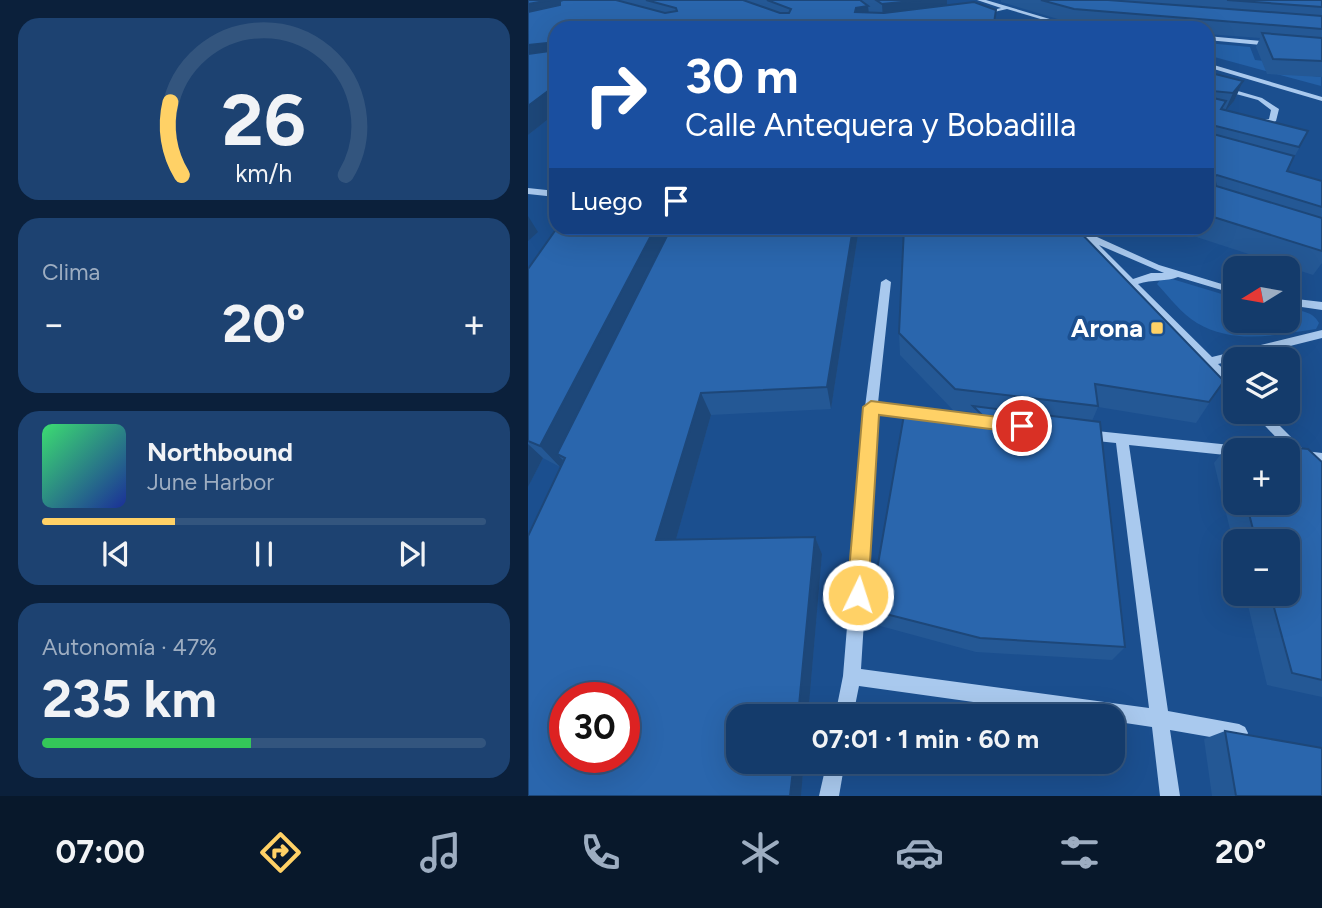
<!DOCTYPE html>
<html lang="es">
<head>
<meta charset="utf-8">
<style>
  :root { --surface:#143b6b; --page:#1d4271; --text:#f1f3f6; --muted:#9dadc1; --line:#33557e; --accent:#ffd166 }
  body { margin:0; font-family:Figtree,sans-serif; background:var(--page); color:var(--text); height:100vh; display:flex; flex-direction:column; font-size:26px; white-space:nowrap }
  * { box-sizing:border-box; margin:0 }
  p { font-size:23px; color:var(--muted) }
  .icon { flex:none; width:38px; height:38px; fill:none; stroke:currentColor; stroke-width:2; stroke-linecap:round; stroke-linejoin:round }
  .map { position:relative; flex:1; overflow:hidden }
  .sheet { display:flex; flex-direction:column; gap:18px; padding:18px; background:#0b203b; width:528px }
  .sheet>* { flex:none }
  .banner { position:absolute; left:21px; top:21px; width:665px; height:214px; border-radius:21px; box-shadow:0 7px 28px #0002,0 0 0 2px var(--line); background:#1a4fa0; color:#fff; overflow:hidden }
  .needle { width:46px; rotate:259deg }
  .controls { position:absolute; left:695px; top:256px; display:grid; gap:14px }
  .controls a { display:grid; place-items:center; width:77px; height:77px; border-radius:14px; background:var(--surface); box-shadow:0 7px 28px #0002,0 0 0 2px var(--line); font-size:35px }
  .speed { position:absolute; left:21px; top:682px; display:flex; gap:14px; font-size:35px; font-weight:700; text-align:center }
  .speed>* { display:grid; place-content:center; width:91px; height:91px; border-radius:50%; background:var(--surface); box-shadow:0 7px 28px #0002,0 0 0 2px var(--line); line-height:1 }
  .speed .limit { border:10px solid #d22; background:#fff; color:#111 }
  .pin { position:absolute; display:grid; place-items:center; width:60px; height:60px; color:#fff; margin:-30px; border:4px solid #fff; border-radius:50%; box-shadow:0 2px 7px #0007 }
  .me { position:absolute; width:77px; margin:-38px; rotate:4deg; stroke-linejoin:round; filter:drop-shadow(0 0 5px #0008) }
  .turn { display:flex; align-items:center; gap:24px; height:147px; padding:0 21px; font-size:32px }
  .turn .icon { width:91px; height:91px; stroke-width:2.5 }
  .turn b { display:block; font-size:49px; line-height:60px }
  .then { display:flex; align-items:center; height:66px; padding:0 21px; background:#0003; gap:14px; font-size:26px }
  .big { font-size:52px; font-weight:700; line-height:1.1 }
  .sheet .tile { flex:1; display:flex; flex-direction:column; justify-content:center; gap:10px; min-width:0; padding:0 24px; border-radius:21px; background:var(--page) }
  .sheet .dial { align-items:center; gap:0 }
  .dial svg { height:182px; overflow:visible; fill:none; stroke:var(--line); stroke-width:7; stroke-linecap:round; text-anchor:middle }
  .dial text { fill:var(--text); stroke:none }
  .song { display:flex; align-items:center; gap:21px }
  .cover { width:84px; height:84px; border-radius:10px; background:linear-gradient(135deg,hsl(140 70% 55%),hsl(230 70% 35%)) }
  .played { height:7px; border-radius:4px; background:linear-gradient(90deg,var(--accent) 30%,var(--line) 30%) }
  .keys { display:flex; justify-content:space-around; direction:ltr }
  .heat { display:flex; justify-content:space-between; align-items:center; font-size:38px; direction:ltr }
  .charge { height:10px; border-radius:5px; background:linear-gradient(90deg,#34c759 47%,var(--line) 0) }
  .trip { position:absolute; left:198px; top:704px; width:399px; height:70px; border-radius:21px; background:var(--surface); box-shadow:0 7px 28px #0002,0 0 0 2px var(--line); font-weight:700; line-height:70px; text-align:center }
  .dock { display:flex; height:112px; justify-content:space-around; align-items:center; background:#08182b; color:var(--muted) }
  .dock .icon { width:49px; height:49px }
  .dock .current { color:var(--accent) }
  .dock b { font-size:32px; color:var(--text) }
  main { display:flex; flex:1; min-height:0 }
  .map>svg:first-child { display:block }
</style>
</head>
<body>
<main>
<section class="sheet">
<div class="tile dial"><svg viewBox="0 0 100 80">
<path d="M14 69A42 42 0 1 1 86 69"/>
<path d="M14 69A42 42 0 0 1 9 37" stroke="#ffd166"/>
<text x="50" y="56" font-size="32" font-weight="700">26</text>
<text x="50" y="72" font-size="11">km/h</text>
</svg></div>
<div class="tile"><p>Clima</p>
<div class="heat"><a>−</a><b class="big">20°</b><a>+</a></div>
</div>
<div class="tile">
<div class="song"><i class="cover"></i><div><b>Northbound</b><p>June Harbor</p></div></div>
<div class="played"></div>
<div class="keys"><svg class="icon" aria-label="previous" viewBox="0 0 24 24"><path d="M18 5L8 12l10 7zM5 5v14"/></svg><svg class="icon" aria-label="pause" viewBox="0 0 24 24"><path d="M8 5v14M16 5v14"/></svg><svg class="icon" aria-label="next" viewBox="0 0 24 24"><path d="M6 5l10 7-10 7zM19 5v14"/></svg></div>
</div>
<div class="tile"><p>Autonomía · 47%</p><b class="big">235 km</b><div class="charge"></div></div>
</section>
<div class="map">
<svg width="794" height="796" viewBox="0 0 794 796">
  <rect width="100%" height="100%" fill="#1b4f8f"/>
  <g fill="#2461a8">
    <path d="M679 43 722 47 727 60 756 63 750 72 793 77V86L679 55Z"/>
    <path d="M644 279 707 298V320H760V308C772 311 785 311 791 323L788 329C748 335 706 345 669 323 654 314 641 297 629 284L632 280Z"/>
  </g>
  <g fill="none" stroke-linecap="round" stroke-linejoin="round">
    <g fill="#a9c9ee" fill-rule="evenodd">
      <path d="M449 0H458L552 28H543L479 9 453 15V13L473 8Z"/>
      <path d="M679 36 745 42 748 44 745 46 679 40Z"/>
      <path d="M679 63 794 97V101L679 67Z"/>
      <path d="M679 82 734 98 751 109 748 121 744 123 722 125V121L741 119 743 110 730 100 679 86Z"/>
      <path d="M0 188 28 191V197L0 194Z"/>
      <path d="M544 228H554L563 237H569L631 265 707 288V294L650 277C639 282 624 279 610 284L684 357 794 330V338L690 364 707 380V393L703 391ZM571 245 636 273H623L605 279Z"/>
      <path d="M358 279 363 282 350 403 392 408 396 409 398 413 396 417 392 418 349 413 333 669 621 708 588 443 559 440 554 439 553 435 554 431 559 430 712 446 713 450H707V456L601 445 640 711 711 724 717 727 720 733 717 739 711 742 642 730 652 796H632L624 727 584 721V716H546L331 686 325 716H307L315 676 337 407 353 282Z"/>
      <path d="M760 298 794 302V310L760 305Z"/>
      <path d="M723 411H737L777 451 794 453V465L790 464 794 467V483C778 475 779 463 760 460V450Z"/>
      <path d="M299 761H317L311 796H291Z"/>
    </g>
  </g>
  <g fill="#245895" fill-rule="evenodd">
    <path d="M0 0H419V6L468 10 467 23 28 28V113L0 135Z"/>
    <path d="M473 0H794V77L739 74 728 47 732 38 679 34V28H608L543 23 473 2Z"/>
    <path d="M679 72 715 81 706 101 699 110 780 131 759 171 794 181V263L785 275 641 228H679Z"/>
    <path d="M331 228 303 409 183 415 148 539 287 537 294 554 280 716H210L276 761 273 796H0L36 461 35 460 32 467 15 458 0 487V269Z"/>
    <path d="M371 333 696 381 668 423 570 407 564 421 597 647 584 660 448 652 345 624 342 610 444 415V412L425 410 372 355Z"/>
    <path d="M702 442 794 462V697L739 685 717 593H760V541H707V550L686 463ZM707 450 760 502H707Z"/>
    <path d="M697 731 794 796H684L676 739Z"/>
  </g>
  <g fill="#1d4779">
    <path d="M22 0H50L0 22V4Z"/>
    <path d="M393 0H419V14L355 21 354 4Z"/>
    <path d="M340 6 342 23 327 12 328 8Z"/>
    <path d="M19 43 28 61 0 65V45Z"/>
    <path d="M715 81 706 101 696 113 705 93Z"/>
    <path d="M28 85V113L0 135V106Z"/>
    <path d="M0 216 10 232 0 241Z"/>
    <path d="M127 228H148L29 454 35 460 32 467 12 446Z"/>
    <path d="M325 228H331L303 409 299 387Z"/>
    <path d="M173 393 183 415 143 557 128 540Z"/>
    <path d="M0 444 15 458 0 487Z"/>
    <path d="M287 537 294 554 280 716H270Z"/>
    <path d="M266 761H276L273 796H262Z"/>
  </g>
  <g fill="#2a66ad" stroke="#1d4779" stroke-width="2" fill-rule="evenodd">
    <path d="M0 0H22L0 4Z"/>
    <path d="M35 0H88L137 13 149 11 148 8 118 0H215L252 13H261L263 9 239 0H332L340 6 328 8 327 12 356 13 446 2 468 10 466 23 489 28H28V85L0 106V54L21 51 22 45 19 43 0 45V12L32 5V1Z"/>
    <path d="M348 0H393L354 4Z"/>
    <path d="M513 0H580L794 16V29L546 9Z"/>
    <path d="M699 0H794V7Z"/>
    <path d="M734 33 794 38V61L745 59Z"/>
    <path d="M679 72 715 81 705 93 685 91V98L698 101 693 109 780 131 771 147 688 126 685 128V134L766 156 759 171 794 181V207L689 175 686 177 688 186 794 218V251L679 215Z"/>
    <path d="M29 228H127L12 446 0 441V269Z"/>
    <path d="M143 228H325L299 387 173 393 128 540 287 537 270 716H210V761H266L262 796H0V536L37 458 29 454ZM37 698H96V758H37Z"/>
    <path d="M376 228H548L696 381 681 402 567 384 570 406 427 389 371 333Z"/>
    <path d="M445 406 572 422 597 647 452 638 342 610 377 409 455 416Z"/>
    <path d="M702 442 780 449 794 462V680L764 673 742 593H760V541H728L718 502H760V450H707V461Z"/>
    <path d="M697 731 794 748V796H708Z"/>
  </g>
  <path fill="#ffd166" stroke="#a68842" stroke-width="2" d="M343 401 494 420 499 422 502 426 499 431 494 433 351 415 340 595 337 603 330 606 322 603 319 595 335 407Z"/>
  <rect fill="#ffd166" stroke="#1b4f8f" stroke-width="2.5" x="622" y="321" width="14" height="14" rx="3.5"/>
  <g text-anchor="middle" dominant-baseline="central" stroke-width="7" stroke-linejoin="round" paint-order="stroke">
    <g font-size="26" font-weight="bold" fill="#fff" stroke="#1b4f8f" text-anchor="end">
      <text x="615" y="328">Arona</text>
    </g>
  </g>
</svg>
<div class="controls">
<a><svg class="needle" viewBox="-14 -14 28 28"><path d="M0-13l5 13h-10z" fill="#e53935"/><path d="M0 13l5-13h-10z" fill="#9dadc1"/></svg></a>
<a><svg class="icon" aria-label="layers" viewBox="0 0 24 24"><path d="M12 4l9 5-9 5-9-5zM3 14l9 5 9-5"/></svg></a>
<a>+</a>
<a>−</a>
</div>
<div class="speed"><div class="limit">30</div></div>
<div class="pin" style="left:494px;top:426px;background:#d93025"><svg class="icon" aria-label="arrive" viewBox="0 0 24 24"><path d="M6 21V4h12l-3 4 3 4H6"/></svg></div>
<svg class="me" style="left:330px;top:595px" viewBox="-20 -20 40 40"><circle r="17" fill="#ffd166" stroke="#fff" stroke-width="3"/><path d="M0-11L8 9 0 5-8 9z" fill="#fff"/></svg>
<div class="trip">07:01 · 1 min · 60 m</div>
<div class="banner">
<div class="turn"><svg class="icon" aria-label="right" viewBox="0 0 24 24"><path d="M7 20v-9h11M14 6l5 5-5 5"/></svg><div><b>30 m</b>Calle Antequera y Bobadilla</div></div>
<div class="then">Luego<svg class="icon" aria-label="arrive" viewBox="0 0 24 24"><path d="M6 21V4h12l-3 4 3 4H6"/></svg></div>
</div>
</div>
</main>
<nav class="dock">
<b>07:00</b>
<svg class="icon current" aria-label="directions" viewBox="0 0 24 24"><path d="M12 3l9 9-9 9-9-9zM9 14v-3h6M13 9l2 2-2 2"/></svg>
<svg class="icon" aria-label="music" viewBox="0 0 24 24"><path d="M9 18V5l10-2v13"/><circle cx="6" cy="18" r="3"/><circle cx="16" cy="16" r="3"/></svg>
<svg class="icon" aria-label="phone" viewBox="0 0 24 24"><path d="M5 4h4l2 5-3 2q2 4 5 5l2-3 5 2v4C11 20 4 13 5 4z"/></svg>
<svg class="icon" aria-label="climate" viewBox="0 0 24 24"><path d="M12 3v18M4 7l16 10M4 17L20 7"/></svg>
<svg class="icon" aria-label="car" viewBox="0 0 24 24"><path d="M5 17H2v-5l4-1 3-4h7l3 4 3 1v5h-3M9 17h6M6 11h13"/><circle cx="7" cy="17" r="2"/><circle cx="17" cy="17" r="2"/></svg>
<svg class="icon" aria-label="filters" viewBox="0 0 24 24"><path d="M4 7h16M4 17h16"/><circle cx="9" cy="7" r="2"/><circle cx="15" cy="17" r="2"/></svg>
<b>20°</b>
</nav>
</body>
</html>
